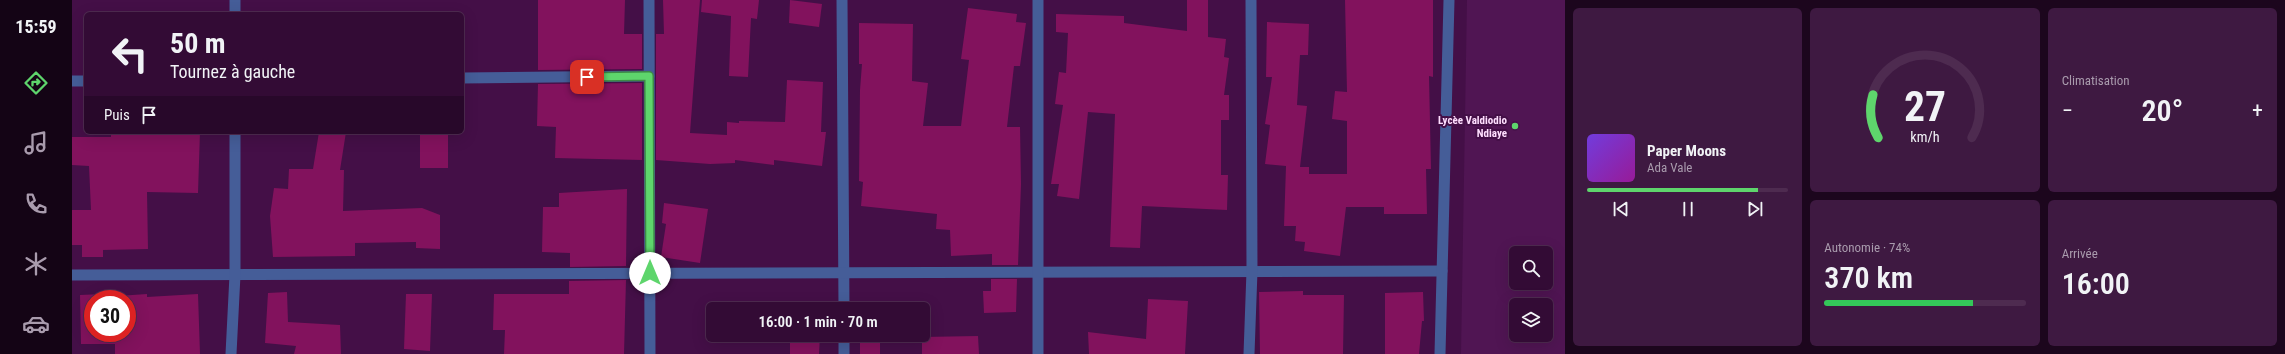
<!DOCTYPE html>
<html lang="fr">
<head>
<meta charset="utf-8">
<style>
  :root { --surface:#330b35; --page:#3e1941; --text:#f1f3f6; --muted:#a99bad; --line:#4e2b50; --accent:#5ed56c }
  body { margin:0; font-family:"Roboto Condensed",sans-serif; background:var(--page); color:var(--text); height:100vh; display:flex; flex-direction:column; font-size:15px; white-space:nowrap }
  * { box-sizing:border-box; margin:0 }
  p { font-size:13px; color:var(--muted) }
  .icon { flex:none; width:22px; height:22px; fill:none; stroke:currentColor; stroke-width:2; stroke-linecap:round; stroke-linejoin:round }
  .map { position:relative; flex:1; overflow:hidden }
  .sheet { display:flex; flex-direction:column; gap:8px; padding:8px; background:#1c061d; width:720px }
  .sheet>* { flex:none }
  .top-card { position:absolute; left:12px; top:12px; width:380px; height:122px; border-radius:6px; box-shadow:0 4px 16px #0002,0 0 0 1px var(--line); background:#330b35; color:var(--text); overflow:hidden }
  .controls { position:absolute; left:1437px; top:246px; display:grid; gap:8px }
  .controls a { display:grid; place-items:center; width:44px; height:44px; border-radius:6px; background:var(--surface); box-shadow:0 4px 16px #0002,0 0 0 1px var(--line); font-size:20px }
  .speed { position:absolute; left:12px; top:290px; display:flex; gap:8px; font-size:20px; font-weight:700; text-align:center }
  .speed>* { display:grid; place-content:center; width:52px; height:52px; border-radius:50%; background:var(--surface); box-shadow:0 4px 16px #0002,0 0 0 1px var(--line); line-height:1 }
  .speed .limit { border:6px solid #d22; background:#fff; color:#111 }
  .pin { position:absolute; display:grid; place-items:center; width:34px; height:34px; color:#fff; margin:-17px; border-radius:8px; box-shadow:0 2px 6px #0006 }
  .me { position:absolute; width:44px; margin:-22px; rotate:0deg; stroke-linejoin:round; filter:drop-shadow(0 0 3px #0008) }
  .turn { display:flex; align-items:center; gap:14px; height:84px; padding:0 20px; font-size:18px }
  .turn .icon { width:52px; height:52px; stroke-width:2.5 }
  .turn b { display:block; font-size:28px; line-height:34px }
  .then { display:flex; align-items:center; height:38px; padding:0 20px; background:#0003; gap:8px; font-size:15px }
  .big { font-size:30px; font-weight:600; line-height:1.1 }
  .sheet .widget { flex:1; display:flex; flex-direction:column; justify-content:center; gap:6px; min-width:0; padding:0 14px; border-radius:6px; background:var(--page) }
  .sheet .dial { align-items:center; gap:0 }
  .dial svg { height:104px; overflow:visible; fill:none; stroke:var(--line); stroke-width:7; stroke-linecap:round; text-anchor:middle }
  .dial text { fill:var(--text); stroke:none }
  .song { display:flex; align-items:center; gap:12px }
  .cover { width:48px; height:48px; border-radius:6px; background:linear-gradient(135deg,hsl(260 70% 55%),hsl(300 70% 35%)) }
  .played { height:4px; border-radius:2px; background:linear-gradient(90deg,var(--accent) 85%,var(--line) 85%) }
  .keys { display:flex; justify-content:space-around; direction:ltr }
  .heat { display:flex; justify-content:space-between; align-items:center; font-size:22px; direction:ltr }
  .charge { height:6px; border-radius:3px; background:linear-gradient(90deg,#34c759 74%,var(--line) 0) }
  .sheet .tiles { flex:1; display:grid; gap:8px; grid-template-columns:repeat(3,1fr) }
  .widget:first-child { grid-row:span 2 }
  .trip { position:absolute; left:634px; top:302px; width:224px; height:40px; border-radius:6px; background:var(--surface); box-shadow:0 4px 16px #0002,0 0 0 1px var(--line); font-weight:600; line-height:40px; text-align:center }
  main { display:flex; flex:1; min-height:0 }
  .menu { display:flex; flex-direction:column; width:72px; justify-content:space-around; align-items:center; background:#140415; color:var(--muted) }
  .menu .icon { width:28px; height:28px }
  .menu .on { color:var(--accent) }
  .menu b { font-size:18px; color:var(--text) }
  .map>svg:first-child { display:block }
</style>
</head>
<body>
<main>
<nav class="menu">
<b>15:59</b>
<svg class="icon on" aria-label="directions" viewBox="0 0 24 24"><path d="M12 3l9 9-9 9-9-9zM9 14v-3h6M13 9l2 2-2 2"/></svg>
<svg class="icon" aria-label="music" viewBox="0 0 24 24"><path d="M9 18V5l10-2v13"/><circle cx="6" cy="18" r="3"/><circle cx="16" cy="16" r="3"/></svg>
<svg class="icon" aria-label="phone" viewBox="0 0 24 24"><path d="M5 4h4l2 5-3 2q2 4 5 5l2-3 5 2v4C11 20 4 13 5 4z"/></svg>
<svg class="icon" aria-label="climate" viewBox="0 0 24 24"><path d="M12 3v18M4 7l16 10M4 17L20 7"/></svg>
<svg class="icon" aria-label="car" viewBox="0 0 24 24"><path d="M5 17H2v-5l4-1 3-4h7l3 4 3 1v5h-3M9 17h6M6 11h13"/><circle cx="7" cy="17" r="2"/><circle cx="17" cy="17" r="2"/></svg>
</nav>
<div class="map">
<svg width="1493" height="354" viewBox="0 0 1493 354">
  <rect width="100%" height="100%" fill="#440f47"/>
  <path fill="#501553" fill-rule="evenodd" d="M1395 0H1493V354H1389ZM1444 253H1474V283H1444ZM1444 305H1474V335H1444Z"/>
  <g fill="#82125d" fill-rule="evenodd">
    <path d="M466 0H553L552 34H570V69L466 70Z"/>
    <path d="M591 0H628L618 133 655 135V122L667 123V121L713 122 715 80 751 82 749 132H754L750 166 702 160V165L663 160V163L638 164 584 160V34H592Z"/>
    <path d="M630 0H687L685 19 679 18 676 77 657 76 659 16 629 12Z"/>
    <path d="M718 0 750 4 747 27 717 23Z"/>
    <path d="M1115 0H1136V37L1154 39 1152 57 1157 58 1152 95H1157V120H1149V175H1156L1155 210 1070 206 1068 248 1038 247 1043 114 1016 112 1007 199 985 196 987 184H979L991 105 983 104 987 72 994 73 996 33 984 32V14L1052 16V23L1115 31Z"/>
    <path d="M1273 0H1361V77L1357 76 1359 169H1354L1355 214H1312V207H1274L1268 256 1232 251 1233 242 1223 241 1224 226H1212L1214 166 1193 164 1198 125 1193 124 1200 77H1194L1195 22 1237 24 1236 55H1228L1225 105 1235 106 1228 167H1237V174H1275V121L1260 119 1263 91 1275 92Z"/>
    <path d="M896 8 945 14 944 22 954 23 948 66H942L935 127H948L949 184 946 265H920V254L879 256 878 230 864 229 865 214 789 206 791 182 787 181 788 90 790 64H787V23L841 24 840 81 856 83 851 126H889L897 60 889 59Z"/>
    <path d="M570 83V160L483 158 484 127 465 126 466 84Z"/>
    <path d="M39 132H128L126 193 75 192 76 249 31 250V257H10V245H0V210H19L17 166 0 165V137H39Z"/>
    <path d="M247 132H274L268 170H272L271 211 350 208 368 215V249L344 248V242L283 243V256L201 257 198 216 202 188 216 189 217 169H241Z"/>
    <rect x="348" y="132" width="28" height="36"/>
    <path d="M555 189 554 266 498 267V253L470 252 471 207H487V193Z"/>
    <path d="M592 203 636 209 628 263 589 257 594 224 590 223Z"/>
    <path d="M919 279H945L944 312 912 313 911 291H919Z"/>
    <path d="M554 280 552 354H432L433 330H421L422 294H497V281Z"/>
    <path d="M1231 291V295H1272L1271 354H1188L1187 292Z"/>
    <path d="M215 292 216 322 268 325 269 354H222L224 346 193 343 196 293Z"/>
    <path d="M1351 292 1352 321H1350L1347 354H1313V293Z"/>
    <path d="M31 294V297L75 294V297L126 294 128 354H43V344H9L8 295ZM21 299H55V333H21Z"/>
    <path d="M334 294H360L358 351 332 349Z"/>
    <path d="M1076 299 1116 301 1113 354H1017L1016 332 1074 339Z"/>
    <path d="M718 335H748L747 354H718Z"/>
    <rect x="788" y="335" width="20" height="19"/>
    <path d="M906 336 907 354H850V337Z"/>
  </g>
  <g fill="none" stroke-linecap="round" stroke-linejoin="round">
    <g stroke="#455d98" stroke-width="11">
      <path d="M577 0 578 354"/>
      <path d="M770 0 772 309"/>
      <path d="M163 14V0"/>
      <path d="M390 78 577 76"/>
      <path d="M0 81H14"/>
      <path d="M0 275 1370 271"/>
      <path d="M772 335V354"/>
      <path d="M159 354 163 275V132"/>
      <path d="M966 354V0"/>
      <path d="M1177 354 1180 271 1179 0"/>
      <path d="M1368 354 1377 0"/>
    </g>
  </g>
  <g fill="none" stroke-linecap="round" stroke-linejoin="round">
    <defs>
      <path id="route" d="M515 77 577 76 578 273"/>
    </defs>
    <use href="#route" stroke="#3d8a46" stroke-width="10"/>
    <use href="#route" stroke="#5ed56c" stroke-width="7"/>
  </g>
  <circle fill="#5ed56c" stroke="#440f47" stroke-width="1.5" cx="1443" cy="126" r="4"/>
  <g text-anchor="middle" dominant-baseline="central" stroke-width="4" stroke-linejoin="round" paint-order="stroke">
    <g font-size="11" font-weight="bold" fill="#ffdfff" stroke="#440f47" text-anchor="end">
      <text x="1435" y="120">Lycèe Valdiodio<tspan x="1435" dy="13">Ndiaye</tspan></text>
    </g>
  </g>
</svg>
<div class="controls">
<a><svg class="icon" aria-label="search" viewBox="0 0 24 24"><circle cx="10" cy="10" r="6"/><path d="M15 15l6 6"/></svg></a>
<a><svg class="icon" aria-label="layers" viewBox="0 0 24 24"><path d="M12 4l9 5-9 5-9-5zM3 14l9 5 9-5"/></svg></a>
</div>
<div class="speed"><div class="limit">30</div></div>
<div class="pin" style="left:515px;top:77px;background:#d93025"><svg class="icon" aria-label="arrive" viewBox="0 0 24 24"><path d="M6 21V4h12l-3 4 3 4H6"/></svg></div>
<svg class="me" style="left:578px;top:273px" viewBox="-20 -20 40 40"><circle r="19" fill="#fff"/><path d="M0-13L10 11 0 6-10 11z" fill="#5ed56c"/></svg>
<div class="trip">16:00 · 1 min · 70 m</div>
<div class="top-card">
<div class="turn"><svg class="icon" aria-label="left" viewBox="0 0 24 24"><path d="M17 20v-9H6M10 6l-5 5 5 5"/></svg><div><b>50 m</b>Tournez à gauche</div></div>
<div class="then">Puis<svg class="icon" aria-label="arrive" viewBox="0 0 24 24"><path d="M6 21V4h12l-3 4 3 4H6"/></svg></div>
</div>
</div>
<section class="sheet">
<div class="tiles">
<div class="widget">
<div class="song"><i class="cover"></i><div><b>Paper Moons</b><p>Ada Vale</p></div></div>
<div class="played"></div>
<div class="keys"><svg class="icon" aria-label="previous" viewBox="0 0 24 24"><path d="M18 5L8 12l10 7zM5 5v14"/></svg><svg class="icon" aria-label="pause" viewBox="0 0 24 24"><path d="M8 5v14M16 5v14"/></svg><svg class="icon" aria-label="next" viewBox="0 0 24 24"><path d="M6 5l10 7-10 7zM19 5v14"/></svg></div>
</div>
<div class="widget dial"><svg viewBox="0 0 100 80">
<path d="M14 69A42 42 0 1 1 86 69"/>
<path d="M14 69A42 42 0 0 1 10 36" stroke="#5ed56c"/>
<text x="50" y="56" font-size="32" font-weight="700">27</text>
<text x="50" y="72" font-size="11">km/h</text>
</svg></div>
<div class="widget"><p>Climatisation</p>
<div class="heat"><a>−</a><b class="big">20°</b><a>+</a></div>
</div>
<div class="widget"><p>Autonomie · 74%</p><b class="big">370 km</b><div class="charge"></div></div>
<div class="widget"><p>Arrivée</p><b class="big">16:00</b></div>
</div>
</section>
</main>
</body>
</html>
